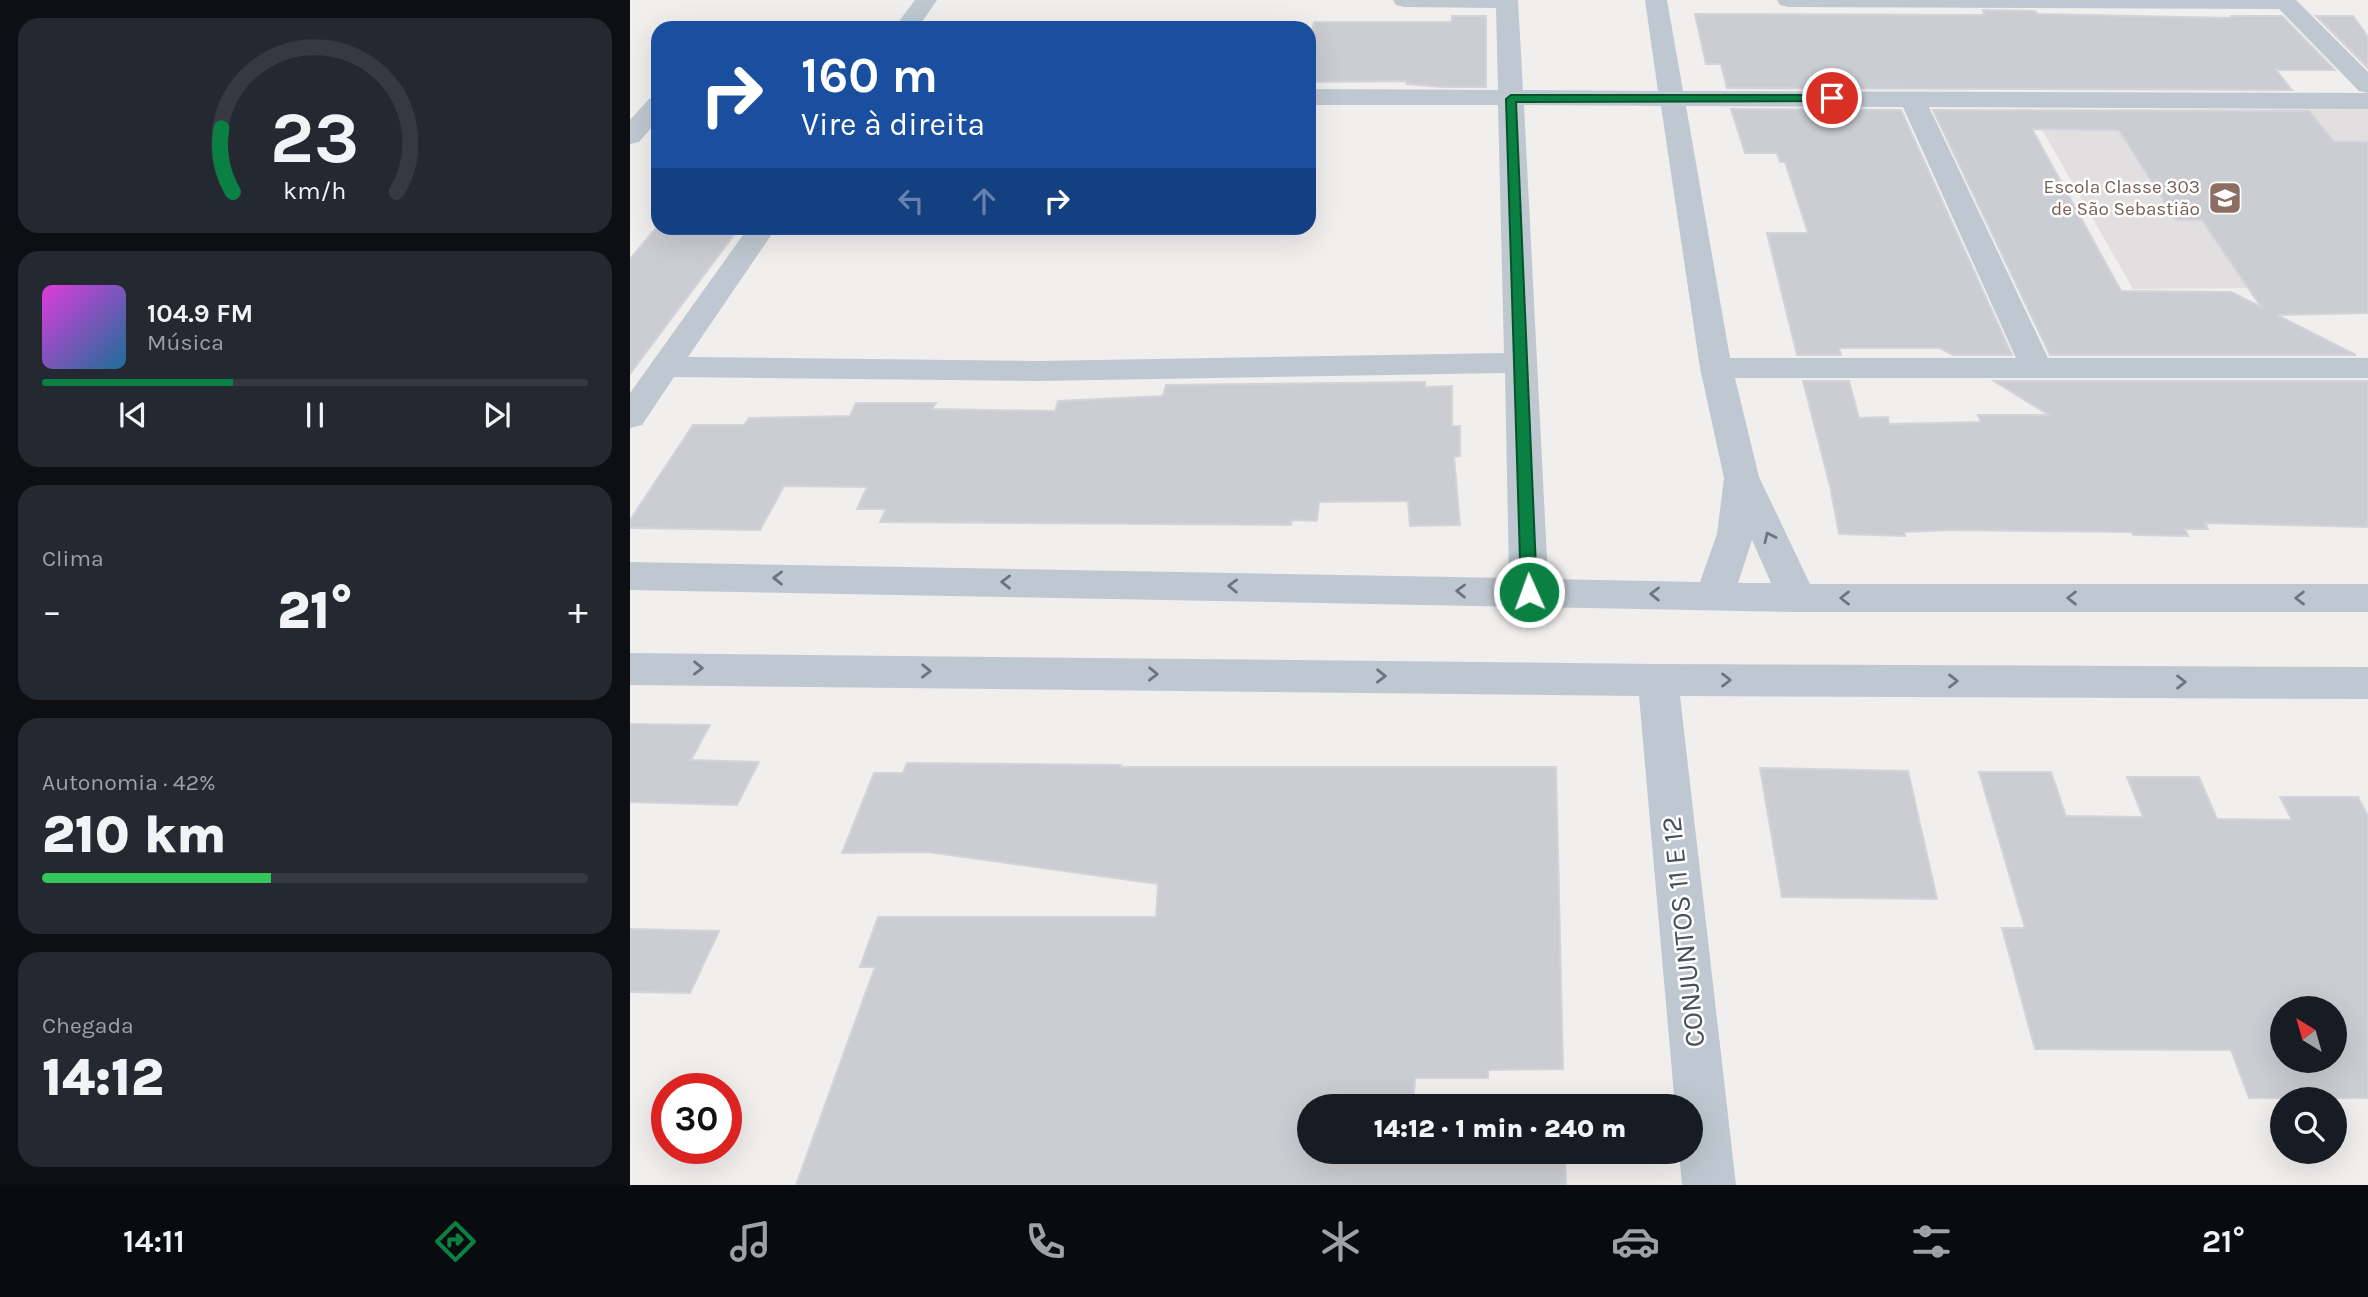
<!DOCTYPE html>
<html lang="pt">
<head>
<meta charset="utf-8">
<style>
  :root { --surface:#171b24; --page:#242831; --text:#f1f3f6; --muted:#9ea1a6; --line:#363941; --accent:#0b8043 }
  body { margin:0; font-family:Karla,sans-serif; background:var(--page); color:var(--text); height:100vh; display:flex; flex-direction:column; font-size:26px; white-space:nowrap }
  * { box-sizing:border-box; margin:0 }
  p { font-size:23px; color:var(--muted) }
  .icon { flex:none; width:38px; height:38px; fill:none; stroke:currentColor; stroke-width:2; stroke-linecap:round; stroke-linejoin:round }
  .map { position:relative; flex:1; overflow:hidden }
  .panel { display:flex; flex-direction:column; gap:18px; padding:18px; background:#0d0f14; width:630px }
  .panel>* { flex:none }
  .hud { position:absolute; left:21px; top:21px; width:665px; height:214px; border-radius:21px; box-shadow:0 7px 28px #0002; background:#1a4fa0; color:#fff; overflow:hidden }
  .needle { width:46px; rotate:323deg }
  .tools { position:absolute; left:1640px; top:996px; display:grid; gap:14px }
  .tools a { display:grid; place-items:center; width:77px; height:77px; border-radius:50%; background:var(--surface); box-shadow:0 7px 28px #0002; font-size:35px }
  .speed { position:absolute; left:21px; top:1073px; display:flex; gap:14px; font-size:35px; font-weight:700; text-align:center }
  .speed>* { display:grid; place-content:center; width:91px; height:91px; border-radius:50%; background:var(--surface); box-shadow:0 7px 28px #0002; line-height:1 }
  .speed .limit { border:10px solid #d22; background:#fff; color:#111 }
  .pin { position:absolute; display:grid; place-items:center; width:60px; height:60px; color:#fff; margin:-30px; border:4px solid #fff; border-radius:50%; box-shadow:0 2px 7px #0007 }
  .me { position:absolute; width:77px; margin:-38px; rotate:358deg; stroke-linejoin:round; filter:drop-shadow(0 0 5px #0008) }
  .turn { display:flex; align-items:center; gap:24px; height:147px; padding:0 35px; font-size:32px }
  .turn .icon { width:91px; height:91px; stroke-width:2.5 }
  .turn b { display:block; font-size:49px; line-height:60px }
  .lanes { display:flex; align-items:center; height:66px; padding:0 35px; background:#0003; justify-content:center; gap:35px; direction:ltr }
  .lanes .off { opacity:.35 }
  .big { font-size:52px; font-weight:800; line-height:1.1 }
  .panel .tile { flex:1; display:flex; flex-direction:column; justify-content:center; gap:10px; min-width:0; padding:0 24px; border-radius:21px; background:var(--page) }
  .panel .dial { align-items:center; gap:0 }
  .dial svg { height:182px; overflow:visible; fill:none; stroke:var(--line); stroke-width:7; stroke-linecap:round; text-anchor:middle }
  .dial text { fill:var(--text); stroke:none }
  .song { display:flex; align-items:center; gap:21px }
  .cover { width:84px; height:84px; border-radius:10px; background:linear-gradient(135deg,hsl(300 70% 55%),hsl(200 70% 35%)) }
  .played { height:7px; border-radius:4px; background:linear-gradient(90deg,var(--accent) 35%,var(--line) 35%) }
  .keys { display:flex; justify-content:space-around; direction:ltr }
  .heat { display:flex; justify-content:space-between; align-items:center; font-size:38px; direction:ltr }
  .charge { height:10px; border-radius:5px; background:linear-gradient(90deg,#34c759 42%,var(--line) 0) }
  .trip { position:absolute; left:667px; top:1094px; width:406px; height:70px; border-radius:35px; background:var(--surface); box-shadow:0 7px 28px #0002; font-weight:800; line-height:70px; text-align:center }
  .tab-bar { display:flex; height:112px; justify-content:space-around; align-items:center; background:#090b0e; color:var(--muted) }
  .tab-bar .icon { width:49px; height:49px }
  .tab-bar .current { color:var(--accent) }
  .tab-bar b { font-size:32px; color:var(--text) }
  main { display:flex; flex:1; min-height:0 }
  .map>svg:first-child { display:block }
</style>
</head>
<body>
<main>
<section class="panel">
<div class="tile dial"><svg viewBox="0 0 100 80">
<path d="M14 69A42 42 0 1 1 86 69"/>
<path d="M14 69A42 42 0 0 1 9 41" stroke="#0b8043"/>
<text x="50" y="56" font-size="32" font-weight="700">23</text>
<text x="50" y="72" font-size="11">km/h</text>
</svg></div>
<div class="tile">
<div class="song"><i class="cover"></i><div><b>104.9 FM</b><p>Música</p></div></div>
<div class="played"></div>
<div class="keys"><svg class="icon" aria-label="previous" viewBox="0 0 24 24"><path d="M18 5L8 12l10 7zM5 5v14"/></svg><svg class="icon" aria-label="pause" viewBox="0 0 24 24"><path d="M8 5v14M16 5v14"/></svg><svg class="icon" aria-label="next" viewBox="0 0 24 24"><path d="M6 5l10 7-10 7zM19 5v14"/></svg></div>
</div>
<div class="tile"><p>Clima</p>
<div class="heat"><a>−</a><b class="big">21°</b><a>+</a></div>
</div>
<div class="tile"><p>Autonomia · 42%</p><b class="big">210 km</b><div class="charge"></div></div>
<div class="tile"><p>Chegada</p><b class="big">14:12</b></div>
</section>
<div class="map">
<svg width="1738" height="1185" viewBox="0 0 1738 1185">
  <rect width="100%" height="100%" fill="#f1eeee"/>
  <path fill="#e2dfe0" d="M1738 109V287L1503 289 1401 110Z"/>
  <g fill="#cbcdd3" stroke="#d2d4d9" stroke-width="2" fill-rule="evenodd">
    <path d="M1353 10 1405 11 1408 14 1602 18 1601 16H1652L1705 70H1646L1662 90 1097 88 1091 64H1076L1065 14 1354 15Z"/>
    <path d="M822 16H856V87H812L777 84 776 81 679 82V43L684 22H822Z"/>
    <path d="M1686 16H1723L1738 37V68Z"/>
    <path d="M1101 109 1271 110 1382 355H1323L1310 348H1209L1211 355H1167L1137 233H1178L1155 162H1150L1147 153H1115Z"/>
    <path d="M1303 110 1679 111 1704 142H1738V313L1647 315 1726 355H1420ZM1402 129 1489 130 1546 220H1572L1631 307 1601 292 1491 291Z"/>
    <path d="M26 228H109L0 374V259Z"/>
    <path d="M1173 381H1219L1229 418 1258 417 1259 424 1351 422 1348 415H1419L1364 381H1738V527L1575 523 1578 529H1555L1558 536 1503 535 1502 532 1319 530 1274 532 1275 536 1209 534 1200 486Z"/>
    <path d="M795 382V387L822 386V426H830V456L824 457 830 525 780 526 778 501 689 502 687 521 662 520 661 525 250 522 256 509H227L237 487 154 486 130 530 0 528V520L63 425H114L119 418 220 416 226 403H306L302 409 425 411 428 401 533 396 536 385Z"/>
    <path d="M0 724 80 725 61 760 129 762 107 805 0 802Z"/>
    <path d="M277 763 491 765 490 767H926L933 1069 858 1070V1078H785L783 1106H679V1152L935 1153 936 1185H166L245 967H230L248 917H526L528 884 298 852 212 853 244 773H273Z"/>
    <path d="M1130 768 1278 771 1307 899 1152 897Z"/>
    <path d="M1349 772H1421L1436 816 1513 817 1497 777H1569L1587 819 1662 820 1650 797H1728L1738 816V1098H1619L1601 1050 1405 1049 1372 928H1395ZM1652 1008H1704V1060H1652Z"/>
    <path d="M0 929 89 931 60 993 0 992Z"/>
  </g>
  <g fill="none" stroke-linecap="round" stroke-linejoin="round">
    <g fill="#bfc8d0" fill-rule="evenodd">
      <path d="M285 0H307L288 28H264Z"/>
      <path d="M763 0H888L893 90 1028 91 1015 0H1037L1053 91 1738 93V109L1299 107 1418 358H1738V378H1105L1129 477 1180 584H1738V612H1167L0 590V562L879 578 875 373 408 381 44 377 12 425 0 428V393L118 228H146L58 357 408 361 874 353 868 105H679V89L868 90 866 8 774 7 766 5ZM894 105 1031 106 1070 368 1094 478 1087 534 1070 582 918 579ZM1056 106 1273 107 1386 358H1100ZM1122 540 1141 583H1108Z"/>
      <path d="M1147 0H1666L1738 72V93L1729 91 1649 9 1158 7 1150 5Z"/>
      <path d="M28 96V120L9 142 0 144V120L19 99Z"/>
      <path d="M0 653 1028 664 1738 667V699L1050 696 1106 1185H1052L1049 1152H1060V1106H1045L1009 696 0 685Z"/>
    </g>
  </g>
  <defs><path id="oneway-chevron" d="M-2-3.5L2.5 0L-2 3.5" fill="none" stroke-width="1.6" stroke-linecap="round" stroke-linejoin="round" transform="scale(1.75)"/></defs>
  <g stroke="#6b757e">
    <use href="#oneway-chevron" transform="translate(1139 537) rotate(-115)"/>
    <use href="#oneway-chevron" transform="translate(148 578) rotate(-179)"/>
    <use href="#oneway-chevron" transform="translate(376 582) rotate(-179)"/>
    <use href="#oneway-chevron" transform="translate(603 586) rotate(-179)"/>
    <use href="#oneway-chevron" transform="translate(831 591) rotate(-179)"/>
    <use href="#oneway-chevron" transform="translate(1025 594) rotate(-179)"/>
    <use href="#oneway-chevron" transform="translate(1215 598) rotate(-180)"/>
    <use href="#oneway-chevron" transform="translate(1442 598) rotate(-180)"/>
    <use href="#oneway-chevron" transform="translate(1670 598) rotate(-180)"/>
    <use href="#oneway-chevron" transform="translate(68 668) rotate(1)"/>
    <use href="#oneway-chevron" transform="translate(296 671) rotate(1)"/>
    <use href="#oneway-chevron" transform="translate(523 674) rotate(1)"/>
    <use href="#oneway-chevron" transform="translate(751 676) rotate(1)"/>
    <use href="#oneway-chevron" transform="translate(1096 680)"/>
    <use href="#oneway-chevron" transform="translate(1323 681)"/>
    <use href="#oneway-chevron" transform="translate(1551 682)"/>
  </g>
  <path fill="#0b8043" stroke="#07532c" stroke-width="2" d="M881 95H1202L1207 98 1202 101 886 102 907 592 899 598 891 592 876 99Z"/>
  <defs>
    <symbol id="school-square" viewBox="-11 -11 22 22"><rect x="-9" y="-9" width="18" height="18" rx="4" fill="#8d6e63" stroke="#fff"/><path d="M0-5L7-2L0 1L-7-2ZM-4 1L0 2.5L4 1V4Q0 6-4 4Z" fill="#fff"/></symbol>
  </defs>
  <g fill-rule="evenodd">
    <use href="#school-square" x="1576" y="179" width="38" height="38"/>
  </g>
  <g text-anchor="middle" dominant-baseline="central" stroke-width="5" stroke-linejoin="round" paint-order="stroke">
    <g font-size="19" fill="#785e54" stroke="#fff" text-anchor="end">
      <text x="1570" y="187">Escola Classe 303<tspan x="1570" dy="22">de São Sebastião</tspan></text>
    </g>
    <g font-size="28" fill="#47515b" stroke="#fff">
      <text transform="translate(1053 932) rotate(-96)">CONJUNTOS 11 E 12</text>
    </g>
  </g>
</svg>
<div class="tools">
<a><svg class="needle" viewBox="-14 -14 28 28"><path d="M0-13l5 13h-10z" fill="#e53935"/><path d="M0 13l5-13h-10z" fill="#9ea1a6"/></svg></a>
<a><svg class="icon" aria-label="search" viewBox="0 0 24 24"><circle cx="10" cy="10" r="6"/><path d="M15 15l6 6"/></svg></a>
</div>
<div class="speed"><div class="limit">30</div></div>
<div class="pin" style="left:1202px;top:98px;background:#d93025"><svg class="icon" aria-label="arrive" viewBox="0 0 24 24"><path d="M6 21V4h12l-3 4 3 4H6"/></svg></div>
<svg class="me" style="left:899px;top:592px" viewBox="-20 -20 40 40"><circle r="17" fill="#0b8043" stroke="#fff" stroke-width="3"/><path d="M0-11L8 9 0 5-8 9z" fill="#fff"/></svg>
<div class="trip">14:12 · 1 min · 240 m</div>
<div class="hud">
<div class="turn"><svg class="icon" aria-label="right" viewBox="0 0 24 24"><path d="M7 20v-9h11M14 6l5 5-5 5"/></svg><div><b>160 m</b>Vire à direita</div></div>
<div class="lanes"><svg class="icon off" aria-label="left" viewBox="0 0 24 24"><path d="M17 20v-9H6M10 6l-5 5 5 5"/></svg><svg class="icon off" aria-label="ahead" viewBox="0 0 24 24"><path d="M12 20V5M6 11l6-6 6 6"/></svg><svg class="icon" aria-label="right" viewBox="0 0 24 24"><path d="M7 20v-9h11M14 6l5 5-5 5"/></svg></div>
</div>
</div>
</main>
<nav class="tab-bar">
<b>14:11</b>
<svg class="icon current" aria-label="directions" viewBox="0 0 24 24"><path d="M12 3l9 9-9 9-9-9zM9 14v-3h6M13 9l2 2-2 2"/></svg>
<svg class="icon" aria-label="music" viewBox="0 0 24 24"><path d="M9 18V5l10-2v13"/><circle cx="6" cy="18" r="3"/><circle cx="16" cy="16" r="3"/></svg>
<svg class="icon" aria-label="phone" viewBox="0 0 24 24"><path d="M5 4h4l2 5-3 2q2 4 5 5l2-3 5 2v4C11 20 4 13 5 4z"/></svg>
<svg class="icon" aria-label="climate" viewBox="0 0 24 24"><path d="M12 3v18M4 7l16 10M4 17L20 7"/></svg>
<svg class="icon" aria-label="car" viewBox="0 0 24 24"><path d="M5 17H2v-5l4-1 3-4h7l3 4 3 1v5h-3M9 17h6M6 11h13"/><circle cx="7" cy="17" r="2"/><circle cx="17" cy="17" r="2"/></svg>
<svg class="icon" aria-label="filters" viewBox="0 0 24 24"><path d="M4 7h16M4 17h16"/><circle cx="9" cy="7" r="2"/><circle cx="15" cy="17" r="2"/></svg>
<b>21°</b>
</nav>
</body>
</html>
